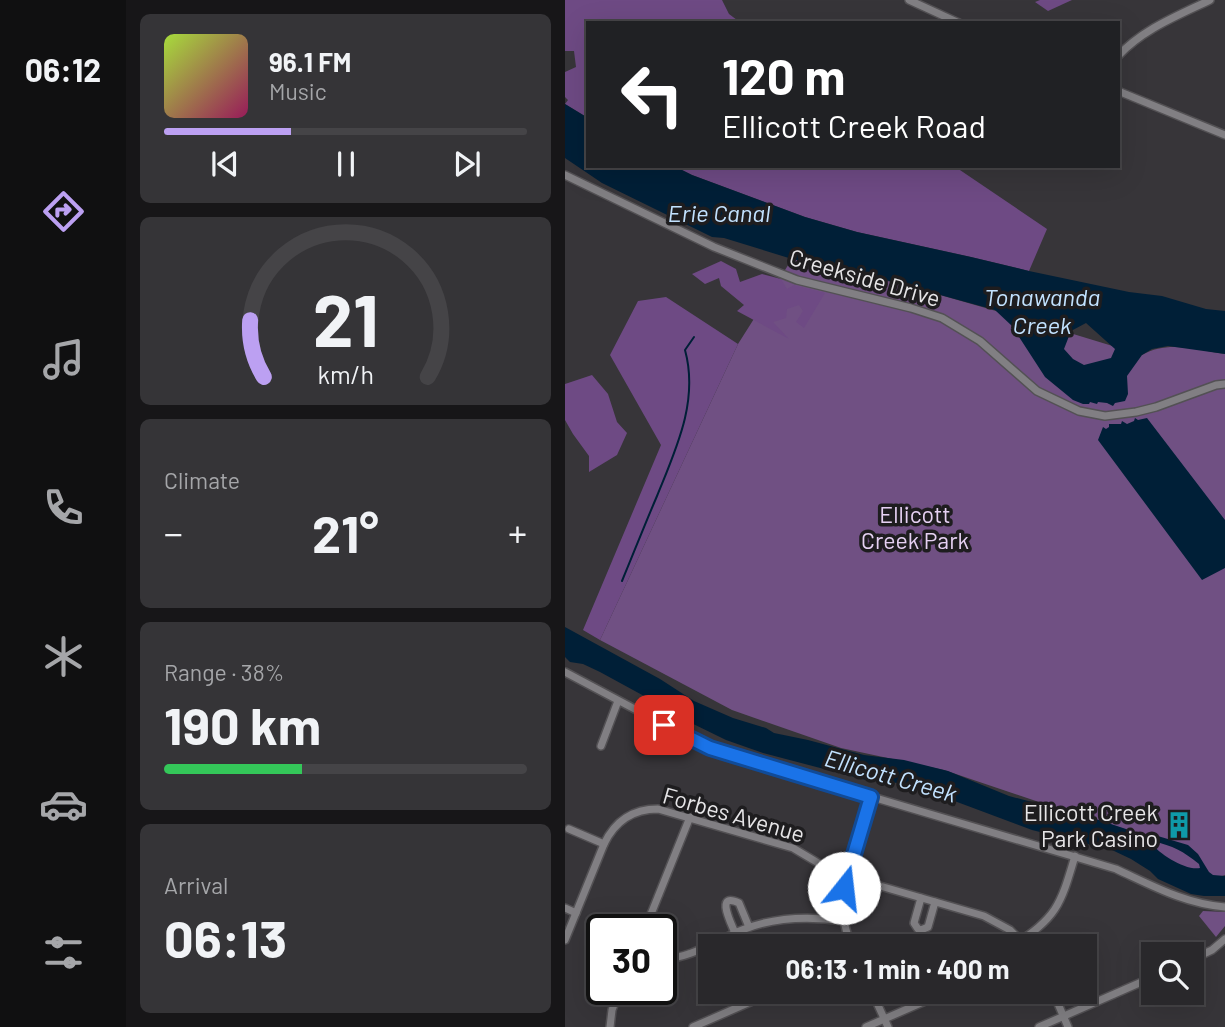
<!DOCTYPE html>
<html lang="en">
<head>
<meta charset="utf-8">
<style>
  :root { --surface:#29282b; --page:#353437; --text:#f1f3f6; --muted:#a5a6a9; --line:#454447; --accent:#bca0f2 }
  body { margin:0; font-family:Barlow,sans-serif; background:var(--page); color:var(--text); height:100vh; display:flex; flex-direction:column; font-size:26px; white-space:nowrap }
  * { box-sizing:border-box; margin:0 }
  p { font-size:23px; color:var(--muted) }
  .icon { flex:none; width:38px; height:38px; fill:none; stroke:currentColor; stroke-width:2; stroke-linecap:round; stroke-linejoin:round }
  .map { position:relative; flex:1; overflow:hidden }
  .side { display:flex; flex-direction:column; gap:14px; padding:14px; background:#171618; width:439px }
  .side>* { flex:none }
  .guide { position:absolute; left:21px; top:21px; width:534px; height:147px; border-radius:0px; box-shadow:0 7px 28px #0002,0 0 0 2px var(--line); background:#202124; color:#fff; overflow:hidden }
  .controls { position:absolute; left:576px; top:942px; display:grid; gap:14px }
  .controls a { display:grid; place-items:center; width:63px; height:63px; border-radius:0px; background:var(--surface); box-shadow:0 7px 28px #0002,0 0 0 2px var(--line); font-size:35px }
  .speed { position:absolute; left:21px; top:914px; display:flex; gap:14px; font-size:35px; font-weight:700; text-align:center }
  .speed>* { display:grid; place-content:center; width:91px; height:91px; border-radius:50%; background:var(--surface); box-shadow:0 7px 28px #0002,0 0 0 2px var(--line); line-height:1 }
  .speed .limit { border:4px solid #111; border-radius:10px; background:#fff; color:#111 }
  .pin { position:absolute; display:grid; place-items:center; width:60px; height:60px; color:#fff; margin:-30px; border-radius:14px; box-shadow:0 4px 10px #0006 }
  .me { position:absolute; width:77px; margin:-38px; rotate:16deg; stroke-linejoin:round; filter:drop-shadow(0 0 5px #0008) }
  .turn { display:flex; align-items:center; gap:24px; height:147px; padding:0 21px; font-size:32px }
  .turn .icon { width:91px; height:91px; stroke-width:2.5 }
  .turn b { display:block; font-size:49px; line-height:60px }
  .big { font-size:52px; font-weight:700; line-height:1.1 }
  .side .widget { flex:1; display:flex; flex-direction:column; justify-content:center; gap:10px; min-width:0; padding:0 24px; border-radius:10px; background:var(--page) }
  .side .dial { align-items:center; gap:0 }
  .dial svg { height:182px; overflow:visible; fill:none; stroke:var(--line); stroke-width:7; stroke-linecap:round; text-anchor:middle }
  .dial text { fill:var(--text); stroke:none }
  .song { display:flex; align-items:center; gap:21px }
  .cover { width:84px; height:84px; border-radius:10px; background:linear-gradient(135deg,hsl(80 70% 55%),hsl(330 70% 35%)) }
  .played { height:7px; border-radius:4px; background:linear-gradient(90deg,var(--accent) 35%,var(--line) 35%) }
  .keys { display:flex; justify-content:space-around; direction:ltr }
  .heat { display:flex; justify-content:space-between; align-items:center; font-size:38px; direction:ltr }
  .charge { height:10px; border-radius:5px; background:linear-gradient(90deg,#34c759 38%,var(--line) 0) }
  .trip { position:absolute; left:133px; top:934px; width:399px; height:70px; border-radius:0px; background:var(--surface); box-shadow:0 7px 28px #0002,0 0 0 2px var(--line); font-weight:700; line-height:70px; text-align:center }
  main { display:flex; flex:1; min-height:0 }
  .tab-bar { display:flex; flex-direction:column; width:126px; justify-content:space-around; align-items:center; background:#101011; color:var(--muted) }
  .tab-bar .icon { width:49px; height:49px }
  .tab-bar .on { color:var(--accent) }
  .tab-bar b { font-size:32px; color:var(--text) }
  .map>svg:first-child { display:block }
</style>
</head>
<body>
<main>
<nav class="tab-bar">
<b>06:12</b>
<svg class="icon on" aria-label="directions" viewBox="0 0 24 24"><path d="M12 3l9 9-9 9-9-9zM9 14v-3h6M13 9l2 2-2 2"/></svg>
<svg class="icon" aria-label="music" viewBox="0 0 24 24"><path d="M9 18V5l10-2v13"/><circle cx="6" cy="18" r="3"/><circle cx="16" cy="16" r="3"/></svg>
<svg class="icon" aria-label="phone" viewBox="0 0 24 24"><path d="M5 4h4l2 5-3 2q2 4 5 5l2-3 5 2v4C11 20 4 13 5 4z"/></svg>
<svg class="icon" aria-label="climate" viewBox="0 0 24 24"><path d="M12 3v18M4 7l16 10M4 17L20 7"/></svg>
<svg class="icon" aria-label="car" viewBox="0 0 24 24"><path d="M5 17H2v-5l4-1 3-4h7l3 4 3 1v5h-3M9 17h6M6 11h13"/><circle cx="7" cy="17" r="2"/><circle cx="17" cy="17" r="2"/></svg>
<svg class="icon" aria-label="filters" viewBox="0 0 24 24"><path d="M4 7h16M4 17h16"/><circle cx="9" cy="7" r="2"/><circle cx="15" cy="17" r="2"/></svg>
</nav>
<section class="side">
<div class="widget">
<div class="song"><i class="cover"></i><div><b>96.1 FM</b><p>Music</p></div></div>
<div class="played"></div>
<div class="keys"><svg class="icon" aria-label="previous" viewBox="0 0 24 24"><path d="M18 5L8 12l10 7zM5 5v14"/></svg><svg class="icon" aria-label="pause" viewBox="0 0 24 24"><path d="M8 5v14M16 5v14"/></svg><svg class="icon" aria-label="next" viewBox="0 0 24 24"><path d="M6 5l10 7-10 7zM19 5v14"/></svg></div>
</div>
<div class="widget dial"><svg viewBox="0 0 100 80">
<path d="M14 69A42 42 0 1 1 86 69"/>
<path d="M14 69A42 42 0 0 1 8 44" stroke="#bca0f2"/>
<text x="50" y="56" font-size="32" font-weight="700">21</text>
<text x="50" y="72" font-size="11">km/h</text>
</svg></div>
<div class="widget"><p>Climate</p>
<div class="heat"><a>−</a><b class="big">21°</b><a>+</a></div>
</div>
<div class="widget"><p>Range · 38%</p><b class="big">190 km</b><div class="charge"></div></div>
<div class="widget"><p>Arrival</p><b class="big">06:13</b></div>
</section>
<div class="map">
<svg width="660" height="1027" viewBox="0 0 660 1027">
  <rect width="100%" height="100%" fill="#373539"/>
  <g fill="#705083">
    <path d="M227 259C346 283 461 320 577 355 603 340 632 350 660 354V875L649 879 582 852 527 820 379 770 276 748 167 710 35 640 173 344Z"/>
    <path d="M638 911 660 912V926L651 937 634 916Z"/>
  </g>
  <g fill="#6e4a84">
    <path d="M0 0H157L164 14 176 23H23V118L0 104 3 100 0 97V72L11 67 9 51H0Z"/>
    <path d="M475 0H507L483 11 470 2Z"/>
    <path d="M109 166H389L482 229 464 271 406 257 292 232 240 217 127 175Z"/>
    <path d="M156 261 171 269 175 282 197 274 216 279 222 289 229 285 260 293 239 328 231 322 238 311 234 305 222 309 221 318 208 322 224 339 172 311 179 305 156 286 154 278 140 284 127 274Z"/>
    <path d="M101 297 173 344 35 640 18 630 96 445 45 355 73 301Z"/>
    <path d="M27 375 43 394 52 422 62 433 52 455 24 472V456L8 434 0 420V384Z"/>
  </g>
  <g fill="#001f37" fill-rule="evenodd">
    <path d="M0 104 23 118V166H109L127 175 240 217 292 232 406 257 464 271 564 292 597 296 641 309 660 311V354L603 346 587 349 577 355 562 376 563 394 560 401 550 403 548 406 542 403 533 402 532 404 525 402 524 404H518L508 400 480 377 447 326 430 310 288 271 227 259 159 238 147 237 37 183 0 158ZM521 323 550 349 546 358 519 365 508 359 499 349 506 331Z"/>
    <path d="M570 418 573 420 582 418 660 520V568L637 580 533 440 538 427 541 429 544 427V424H556L557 421 562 424 569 421Z"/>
    <path d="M0 627 95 679 129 701 168 718 201 728 209 733 243 740 299 755 339 760 383 771 444 796 534 820 561 829 573 836 586 834 623 845 633 854 644 872 648 875 660 876V896H639L626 894 593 879 585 871 566 859 547 850 467 830 344 784 301 780 198 753 161 740 114 717 112 714 35 672 18 664 5 662 0 657ZM588 841C608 846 618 851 634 864L635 868C621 871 594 854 586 843Z"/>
  </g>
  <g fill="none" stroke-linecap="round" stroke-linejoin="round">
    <path stroke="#001f37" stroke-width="2" d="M57 581C69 552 80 524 92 496 111 449 134 401 120 350L129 337"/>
    <defs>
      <g id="minor">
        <path d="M344 0 394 23"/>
        <path d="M553 56C578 29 612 16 645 0"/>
        <path d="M553 91 660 135"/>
        <path d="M0 175 149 247 232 280 346 308 377 318 415 341 472 391 514 411 540 416 571 412 591 407 651 385 660 384"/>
        <path d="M0 672 145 749 551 869C586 885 620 904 660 907"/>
        <path d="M36 746 53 701"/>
        <path d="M4 829 39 844"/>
        <path d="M356 898 349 923 353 929 356 930 363 927 370 902"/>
        <path d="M0 908 11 913"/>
        <path d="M80 929 125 817"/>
        <path d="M170 933C167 925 149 891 174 903L184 927"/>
        <path d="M0 940 39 844C50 821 68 809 93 809L228 848 270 873 419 916 445 930 456 941"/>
        <path d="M287 947C271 912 280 885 290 850 296 832 301 815 306 797"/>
        <path d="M446 947C492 917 495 907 510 856"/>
        <path d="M96 959C122 960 153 940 177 930 209 917 245 916 279 921"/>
        <path d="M626 960 647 950 660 939"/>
        <path d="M307 992 323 1027"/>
        <path d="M488 992 503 1027"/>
        <path d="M45 1027 47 1010 55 989"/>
        <path d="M128 1027 208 992"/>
        <path d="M301 1027 381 992"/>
        <path d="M474 1027 588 977"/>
      </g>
    </defs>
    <use href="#minor" stroke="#535154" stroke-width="10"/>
    <use href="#minor" stroke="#817f83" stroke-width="7"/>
  </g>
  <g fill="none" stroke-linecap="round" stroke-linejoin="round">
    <defs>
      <path id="route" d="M99 725 145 748 306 797 279 888"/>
    </defs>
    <use href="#route" stroke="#114b97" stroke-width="18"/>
    <use href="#route" stroke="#1a73e8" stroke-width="12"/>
  </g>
  <defs>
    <symbol id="building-bare" viewBox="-9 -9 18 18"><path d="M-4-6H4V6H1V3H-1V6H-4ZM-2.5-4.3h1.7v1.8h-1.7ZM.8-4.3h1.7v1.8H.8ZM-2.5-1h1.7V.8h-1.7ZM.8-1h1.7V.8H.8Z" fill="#0f9aa8" stroke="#1e1d1f" stroke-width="2.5" paint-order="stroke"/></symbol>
  </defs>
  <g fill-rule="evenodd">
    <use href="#building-bare" x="595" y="806" width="38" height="38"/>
  </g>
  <g text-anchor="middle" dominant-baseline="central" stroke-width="7" stroke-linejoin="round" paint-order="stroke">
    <g font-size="23" fill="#e6e5e7" stroke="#1e1d1f">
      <text transform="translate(300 277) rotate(16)">Creekside Drive</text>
      <text transform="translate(169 814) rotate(16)">Forbes Avenue</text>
    </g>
    <g font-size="23" fill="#e6d1f3" stroke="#1e1d1f">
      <text x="350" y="514">Ellicott<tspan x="350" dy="26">Creek Park</tspan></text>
    </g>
    <g font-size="23" fill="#e6e5e7" stroke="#1e1d1f" text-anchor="end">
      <text x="593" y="812">Ellicott Creek<tspan x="593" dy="26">Park Casino</tspan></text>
    </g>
    <g font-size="24" font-style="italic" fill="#c2e2ff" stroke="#1e1d1f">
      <text x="154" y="212">Erie Canal</text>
      <text x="477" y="296">Tonawanda<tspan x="477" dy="28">Creek</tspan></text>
      <text transform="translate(326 775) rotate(16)">Ellicott Creek</text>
    </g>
  </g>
</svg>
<div class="controls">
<a><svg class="icon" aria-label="search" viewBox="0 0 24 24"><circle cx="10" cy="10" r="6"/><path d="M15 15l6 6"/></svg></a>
</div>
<div class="speed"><div class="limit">30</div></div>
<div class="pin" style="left:99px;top:725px;background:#d93025"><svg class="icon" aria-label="arrive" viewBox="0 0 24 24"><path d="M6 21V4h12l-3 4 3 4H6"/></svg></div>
<svg class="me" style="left:279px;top:888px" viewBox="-20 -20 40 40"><circle r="19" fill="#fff"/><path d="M0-13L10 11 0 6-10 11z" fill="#1a73e8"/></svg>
<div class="trip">06:13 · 1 min · 400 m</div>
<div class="guide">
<div class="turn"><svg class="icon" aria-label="left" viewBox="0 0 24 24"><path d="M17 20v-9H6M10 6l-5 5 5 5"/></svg><div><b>120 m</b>Ellicott Creek Road</div></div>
</div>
</div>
</main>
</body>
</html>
